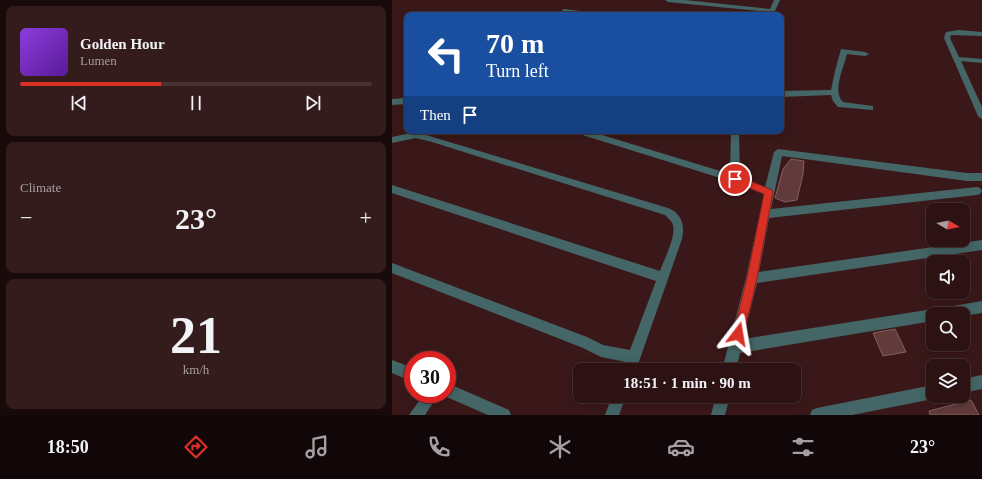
<!DOCTYPE html>
<html lang="en">
<head>
<meta charset="utf-8">
<style>
  :root { --surface:#2c1213; --page:#341b1c; --text:#f1f3f6; --muted:#a69ea0; --line:#483233; --accent:#d93025 }
  body { margin:0; font-family:Georgia,serif; background:var(--page); color:var(--text); height:100vh; display:flex; flex-direction:column; font-size:15px; white-space:nowrap }
  * { box-sizing:border-box; margin:0 }
  p { font-size:13px; color:var(--muted) }
  .icon { flex:none; width:22px; height:22px; fill:none; stroke:currentColor; stroke-width:2; stroke-linecap:round; stroke-linejoin:round }
  .map { position:relative; flex:1; overflow:hidden }
  .drawer { display:flex; flex-direction:column; gap:6px; padding:6px; background:#180a0a; width:392px }
  .drawer>* { flex:none }
  .banner { position:absolute; left:12px; top:12px; width:380px; height:122px; border-radius:8px; box-shadow:0 2px 10px #0003,0 0 0 1px var(--line); background:#1a4fa0; color:#fff; overflow:hidden }
  .needle { width:26px; rotate:100deg }
  .tools { position:absolute; left:534px; top:203px; display:grid; gap:8px }
  .tools a { display:grid; place-items:center; width:44px; height:44px; border-radius:8px; background:var(--surface); box-shadow:0 2px 10px #0003,0 0 0 1px var(--line); font-size:20px }
  .speed { position:absolute; left:12px; top:351px; display:flex; gap:8px; font-size:20px; font-weight:700; text-align:center }
  .speed>* { display:grid; place-content:center; width:52px; height:52px; border-radius:50%; background:var(--surface); box-shadow:0 2px 10px #0003,0 0 0 1px var(--line); line-height:1 }
  .speed .limit { border:6px solid #d22; background:#fff; color:#111 }
  .pin { position:absolute; display:grid; place-items:center; width:34px; height:34px; color:#fff; margin:-17px; border:2px solid #fff; border-radius:50%; box-shadow:0 1px 4px #0007 }
  .me { position:absolute; width:44px; margin:-22px; rotate:14deg; stroke-linejoin:round; filter:drop-shadow(0 0 3px #0008) }
  .turn { display:flex; align-items:center; gap:14px; height:84px; padding:0 16px; font-size:18px }
  .turn .icon { width:52px; height:52px; stroke-width:2.5 }
  .turn b { display:block; font-size:28px; line-height:34px }
  .then { display:flex; align-items:center; height:38px; padding:0 16px; background:#0003; gap:8px; font-size:15px }
  .big { font-size:30px; font-weight:700; line-height:1.1 }
  .drawer .widget { flex:1; display:flex; flex-direction:column; justify-content:center; gap:6px; min-width:0; padding:0 14px; border-radius:8px; background:var(--page) }
  .drawer .dial { align-items:center; gap:0 }
  .dial b { font-size:52px; line-height:1 }
  .song { display:flex; align-items:center; gap:12px }
  .cover { width:48px; height:48px; border-radius:6px; background:linear-gradient(135deg,hsl(270 70% 55%),hsl(270 70% 35%)) }
  .played { height:4px; border-radius:2px; background:linear-gradient(90deg,var(--accent) 40%,var(--line) 40%) }
  .keys { display:flex; justify-content:space-around; direction:ltr }
  .heat { display:flex; justify-content:space-between; align-items:center; font-size:22px; direction:ltr }
  .trip { position:absolute; left:181px; top:363px; width:228px; height:40px; border-radius:8px; background:var(--surface); box-shadow:0 2px 10px #0003,0 0 0 1px var(--line); font-weight:700; line-height:40px; text-align:center }
  .dock { display:flex; height:64px; justify-content:space-around; align-items:center; background:#120708; color:var(--muted) }
  .dock .icon { width:28px; height:28px }
  .dock .selected { color:var(--accent) }
  .dock b { font-size:18px; color:var(--text) }
  main { display:flex; flex:1; min-height:0 }
  .map>svg:first-child { display:block }
</style>
</head>
<body>
<main>
<section class="drawer">
<div class="widget">
<div class="song"><i class="cover"></i><div><b>Golden Hour</b><p>Lumen</p></div></div>
<div class="played"></div>
<div class="keys"><svg class="icon" aria-label="previous" viewBox="0 0 24 24"><path d="M18 5L8 12l10 7zM5 5v14"/></svg><svg class="icon" aria-label="pause" viewBox="0 0 24 24"><path d="M8 5v14M16 5v14"/></svg><svg class="icon" aria-label="next" viewBox="0 0 24 24"><path d="M6 5l10 7-10 7zM19 5v14"/></svg></div>
</div>
<div class="widget"><p>Climate</p>
<div class="heat"><a>−</a><b class="big">23°</b><a>+</a></div>
</div>
<div class="widget dial"><b>21</b><p>km/h</p></div>
</section>
<div class="map">
<svg width="590" height="415" viewBox="0 0 590 415">
  <rect width="100%" height="100%" fill="#3a1819"/>
  <g fill="#613b3b" stroke="#865d5c">
    <path d="M399 159 412 161 411 174 405 200 393 202 383 198 391 169Z"/>
    <path d="M503 329 514 352 491 356 481 333Z"/>
    <path d="M579 400 587 415H538L537 411Z"/>
  </g>
  <g fill="none" stroke-linecap="round" stroke-linejoin="round">
    <g fill="#446667" fill-rule="evenodd">
      <path d="M273 0H293L378 9 382 0H388L381 15H375L376 12 276 2Z"/>
      <path d="M172 9 206 13 209 15H190L170 12V10Z"/>
      <path d="M566 30 590 32V36L559 35 558 38 567 57 590 59V63L569 61 590 107V119L586 116 552 38 554 32Z"/>
      <path d="M449 49 473 52 477 54 473 56 455 54C452 67 440 91 451 102L481 106V110L446 107 441 101 439 95 389 97V91L439 90 443 71Z"/>
      <path d="M15 98V104L0 105V99Z"/>
      <path d="M183 131H197L338 174 339 131H347L348 177 373 187 382 152 386 149 575 173H590V181H575L390 156 379 209 585 187 588 188 590 191 588 194 585 195 377 218 367 272 590 240V250L365 283 351 339 541 309 545 311 550 308 590 301V313L571 316V314H541V321L348 353 344 370H330L354 278 372 194 341 182 184 133Z"/>
      <path d="M24 132 276 208C290 213 293 226 290 239L244 370H230L234 362 209 357 191 348 0 273V263L195 337 211 345 238 350 264 281 0 193V185L268 271C272 260 284 237 281 225 280 221 276 218 273 215L40 142 24 138 0 143V137Z"/>
      <path d="M0 360 21 368V382L0 373Z"/>
      <path d="M590 375V389L571 393V379Z"/>
      <path d="M55 383 117 410 119 415H96L50 395 55 394Z"/>
      <path d="M541 385V396H546L541 399 460 415H418L420 410 425 408Z"/>
      <path d="M32 394H47L33 415H17Z"/>
      <path d="M220 396H234L227 415H213Z"/>
      <path d="M324 396H338L333 415H319Z"/>
    </g>
  </g>
  <path fill="#d93025" stroke="#8d1f18" d="M343 175 380 190 381 192 365 278 352 334 350 337 346 339 342 337 341 334 355 278 372 194 340 181 339 179 340 176Z"/>
</svg>
<div class="tools">
<a><svg class="needle" viewBox="-14 -14 28 28"><path d="M0-13l5 13h-10z" fill="#e53935"/><path d="M0 13l5-13h-10z" fill="#a69ea0"/></svg></a>
<a><svg class="icon" aria-label="sound" viewBox="0 0 24 24"><path d="M4 9h4l5-4v14l-5-4H4zM17 9q2 3 0 6"/></svg></a>
<a><svg class="icon" aria-label="search" viewBox="0 0 24 24"><circle cx="10" cy="10" r="6"/><path d="M15 15l6 6"/></svg></a>
<a><svg class="icon" aria-label="layers" viewBox="0 0 24 24"><path d="M12 4l9 5-9 5-9-5zM3 14l9 5 9-5"/></svg></a>
</div>
<div class="speed"><div class="limit">30</div></div>
<div class="pin" style="left:343px;top:179px;background:#d93025"><svg class="icon" aria-label="arrive" viewBox="0 0 24 24"><path d="M6 21V4h12l-3 4 3 4H6"/></svg></div>
<svg class="me" style="left:346px;top:334px" viewBox="-20 -20 40 40"><path d="M0-17L14 15 0 8-14 15z" fill="#d93025" stroke="#fff" stroke-width="4"/></svg>
<div class="trip">18:51 · 1 min · 90 m</div>
<div class="banner">
<div class="turn"><svg class="icon" aria-label="left" viewBox="0 0 24 24"><path d="M17 20v-9H6M10 6l-5 5 5 5"/></svg><div><b>70 m</b>Turn left</div></div>
<div class="then">Then<svg class="icon" aria-label="arrive" viewBox="0 0 24 24"><path d="M6 21V4h12l-3 4 3 4H6"/></svg></div>
</div>
</div>
</main>
<nav class="dock">
<b>18:50</b>
<svg class="icon selected" aria-label="directions" viewBox="0 0 24 24"><path d="M12 3l9 9-9 9-9-9zM9 14v-3h6M13 9l2 2-2 2"/></svg>
<svg class="icon" aria-label="music" viewBox="0 0 24 24"><path d="M9 18V5l10-2v13"/><circle cx="6" cy="18" r="3"/><circle cx="16" cy="16" r="3"/></svg>
<svg class="icon" aria-label="phone" viewBox="0 0 24 24"><path d="M5 4h4l2 5-3 2q2 4 5 5l2-3 5 2v4C11 20 4 13 5 4z"/></svg>
<svg class="icon" aria-label="climate" viewBox="0 0 24 24"><path d="M12 3v18M4 7l16 10M4 17L20 7"/></svg>
<svg class="icon" aria-label="car" viewBox="0 0 24 24"><path d="M5 17H2v-5l4-1 3-4h7l3 4 3 1v5h-3M9 17h6M6 11h13"/><circle cx="7" cy="17" r="2"/><circle cx="17" cy="17" r="2"/></svg>
<svg class="icon" aria-label="filters" viewBox="0 0 24 24"><path d="M4 7h16M4 17h16"/><circle cx="9" cy="7" r="2"/><circle cx="15" cy="17" r="2"/></svg>
<b>23°</b>
</nav>
</body>
</html>
